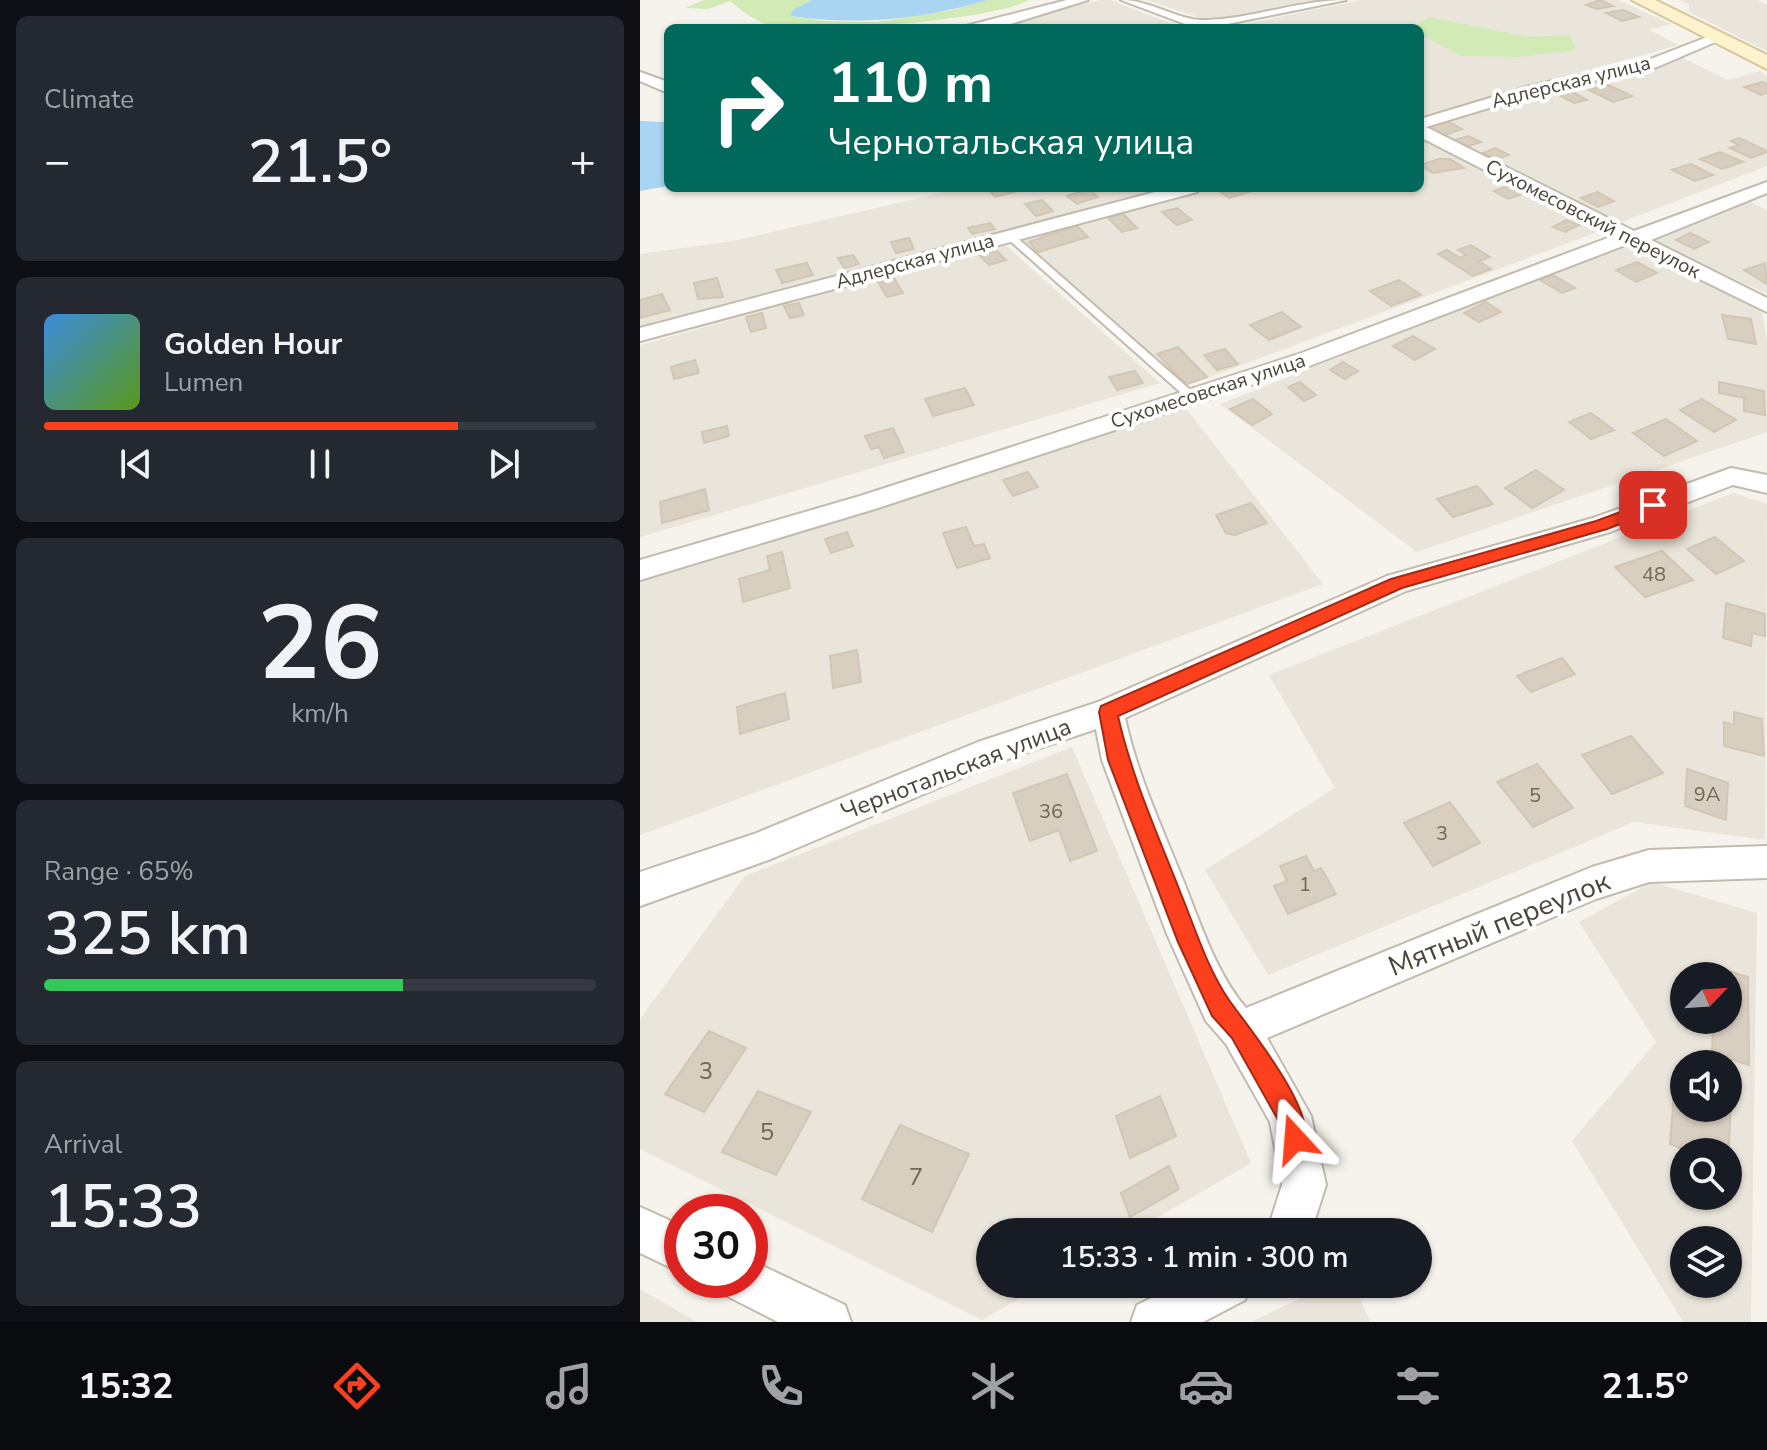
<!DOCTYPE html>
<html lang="en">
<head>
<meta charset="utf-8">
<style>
  :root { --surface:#171b24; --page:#242831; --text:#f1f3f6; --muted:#9ea1a6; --line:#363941; --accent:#fc3f1d }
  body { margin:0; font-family:"Nunito Sans",sans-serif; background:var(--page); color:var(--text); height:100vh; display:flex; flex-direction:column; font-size:30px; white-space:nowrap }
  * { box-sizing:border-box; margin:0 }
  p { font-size:26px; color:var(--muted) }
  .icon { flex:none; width:44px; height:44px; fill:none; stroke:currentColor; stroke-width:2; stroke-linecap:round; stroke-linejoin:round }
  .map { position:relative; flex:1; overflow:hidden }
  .drawer { display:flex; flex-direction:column; gap:16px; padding:16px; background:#0d0f14; width:640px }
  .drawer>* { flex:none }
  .guide { position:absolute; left:24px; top:24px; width:760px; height:168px; border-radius:12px; box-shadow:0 2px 6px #0004; background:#00695c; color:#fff; overflow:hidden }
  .needle { width:52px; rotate:65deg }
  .fabs { position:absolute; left:1030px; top:962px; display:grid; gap:16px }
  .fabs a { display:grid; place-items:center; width:72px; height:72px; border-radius:50%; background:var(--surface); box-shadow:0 2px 6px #0004; font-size:40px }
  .speed { position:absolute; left:24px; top:1194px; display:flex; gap:16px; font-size:40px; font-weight:700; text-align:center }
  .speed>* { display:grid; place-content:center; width:104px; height:104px; border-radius:50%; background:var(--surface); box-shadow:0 2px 6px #0004; line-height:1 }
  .speed .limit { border:12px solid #d22; background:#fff; color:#111 }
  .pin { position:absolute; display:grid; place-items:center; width:68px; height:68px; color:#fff; margin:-34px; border-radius:16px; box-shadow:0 4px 12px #0006 }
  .me { position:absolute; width:88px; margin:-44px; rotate:341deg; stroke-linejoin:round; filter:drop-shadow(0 0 6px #0008) }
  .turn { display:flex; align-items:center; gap:28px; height:168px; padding:0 32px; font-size:36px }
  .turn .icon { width:104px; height:104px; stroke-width:2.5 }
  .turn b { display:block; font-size:56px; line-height:68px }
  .big { font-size:60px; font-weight:600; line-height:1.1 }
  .drawer .tile { flex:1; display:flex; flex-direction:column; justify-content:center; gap:12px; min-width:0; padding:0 28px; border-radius:12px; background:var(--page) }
  .drawer .dial { align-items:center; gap:0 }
  .dial b { font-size:104px; line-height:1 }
  .song { display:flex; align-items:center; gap:24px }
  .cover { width:96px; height:96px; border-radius:12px; background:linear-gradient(135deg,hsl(210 70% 55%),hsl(90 70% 35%)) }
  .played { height:8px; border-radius:4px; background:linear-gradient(90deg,var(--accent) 75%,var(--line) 75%) }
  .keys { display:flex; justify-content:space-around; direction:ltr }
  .heat { display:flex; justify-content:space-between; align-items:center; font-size:44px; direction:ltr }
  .charge { height:12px; border-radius:6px; background:linear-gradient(90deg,#34c759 65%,var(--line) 0) }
  .trip { position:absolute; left:336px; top:1218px; width:456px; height:80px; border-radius:40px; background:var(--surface); box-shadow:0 2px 6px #0004; font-weight:600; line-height:80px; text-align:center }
  .menu { display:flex; height:128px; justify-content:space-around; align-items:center; background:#090b0e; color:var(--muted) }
  .menu .icon { width:56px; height:56px }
  .menu .on { color:var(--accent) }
  .menu b { font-size:36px; color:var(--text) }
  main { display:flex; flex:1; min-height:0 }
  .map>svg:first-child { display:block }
</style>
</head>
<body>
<main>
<section class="drawer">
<div class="tile"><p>Climate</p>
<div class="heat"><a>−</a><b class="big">21.5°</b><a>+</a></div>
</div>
<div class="tile">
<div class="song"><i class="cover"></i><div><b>Golden Hour</b><p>Lumen</p></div></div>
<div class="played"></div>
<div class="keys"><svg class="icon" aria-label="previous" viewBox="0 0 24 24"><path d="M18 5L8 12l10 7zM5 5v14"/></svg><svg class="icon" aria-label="pause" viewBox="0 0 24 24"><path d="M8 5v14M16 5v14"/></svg><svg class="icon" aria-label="next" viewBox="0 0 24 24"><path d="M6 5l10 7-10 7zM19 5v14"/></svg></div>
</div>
<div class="tile dial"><b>26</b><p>km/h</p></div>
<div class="tile"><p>Range · 65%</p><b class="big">325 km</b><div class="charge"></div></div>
<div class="tile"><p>Arrival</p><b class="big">15:33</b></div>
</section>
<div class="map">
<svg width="1127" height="1322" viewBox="0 0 1127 1322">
  <rect width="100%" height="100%" fill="#f6f3ec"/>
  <g fill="#eae5da" fill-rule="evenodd">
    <path d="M461 0H470L540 27 338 28Z"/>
    <path d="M506 0H673L570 21Z"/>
    <path d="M722 0H978L1031 24 1009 30 1039 45 780 116V28L595 26Z"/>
    <path d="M1039 0H1117L1127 5V51L1049 12V4Z"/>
    <path d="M1043 58 1088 80 1120 71 1127 76V166L982 222 780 127 900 90 958 80Z"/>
    <path d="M780 138 960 231 546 386 380 238 559 188H780Z"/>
    <path d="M323 188H519L0 330V254L93 241Z"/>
    <path d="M1108 201 1127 210V294L1011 240Z"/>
    <path d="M364 244 520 383 0 537V345Z"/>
    <path d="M986 244 1121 307 1127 341V432L777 552 580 404Z"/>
    <path d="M545 407 683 584 0 835V580Z"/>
    <path d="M1093 493 1127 504 1125 840 994 822 628 975 565 870 695 788 629 675Z"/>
    <path d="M432 747 611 1163 493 1232H350V1284H404L342 1320 0 1149V1019L105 876Z"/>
    <path d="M1012 882 1117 913 1111 1322H1043L932 1141 1016 1042 939 922ZM1044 976H1088V1020H1044ZM1044 1064H1088V1108H1044ZM1044 1152H1088V1196H1044ZM1044 1240H1088V1284H1044Z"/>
    <path d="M690 1284H714L730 1322H611Z"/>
    <path d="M0 1289 57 1322H0Z"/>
  </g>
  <g fill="#d2eab5">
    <path d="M64 0H172L154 10 152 16 184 21 236 22 312 10 348 0H389C357 20 164 36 126 24 113 20 101 10 90 1L68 9 45 8Z"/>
    <path d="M789 17 888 37 930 35 936 50 878 57 822 56 780 34V28H771Z"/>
  </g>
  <g fill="#a9d4f2">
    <path d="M172 0H348C283 19 219 26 151 16L153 10Z"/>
    <path d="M0 121 28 122V186L0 191Z"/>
  </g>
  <g fill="#d8cfc1" stroke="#d3c7b4" stroke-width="2">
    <path d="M960 0 973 6 957 9 946 5Z"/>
    <path d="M983 10 999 17 982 21 966 13Z"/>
    <path d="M1122 82 1127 84V93L1121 95 1104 87Z"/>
    <path d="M968 85 992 96 973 102 949 90Z"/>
    <path d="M930 91 947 100 934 103 917 94Z"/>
    <path d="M805 120 822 129 802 136 784 126Z"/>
    <path d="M828 136 841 142 824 148 811 141Z"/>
    <path d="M1099 138 1127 151V152L1111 158 1090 148 1099 145 1091 141Z"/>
    <path d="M855 148 869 155 856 159 843 153Z"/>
    <path d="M1080 152 1103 162 1082 169 1060 159Z"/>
    <path d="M799 159H810L824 168 793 173 780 165Z"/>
    <path d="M1050 164H1051L1073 175 1055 181 1032 170Z"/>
    <path d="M868 186 882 194 868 199 854 191Z"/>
    <path d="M347 188H380L382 190 355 197Z"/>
    <path d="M575 188H611L615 190 589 198Z"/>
    <path d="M448 189 458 197 437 204 427 196Z"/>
    <path d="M957 192 974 201 958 207 941 198Z"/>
    <path d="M402 200 413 211 396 216 385 204Z"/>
    <path d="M537 208 552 220 537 225 522 212Z"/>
    <path d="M483 214 497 228 482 232 468 218Z"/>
    <path d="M926 220 939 225 925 232 913 227Z"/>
    <path d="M350 223 355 229 332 234 328 228Z"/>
    <path d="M436 225 448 237 398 252 389 242Z"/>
    <path d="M1050 233 1069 242 1054 249 1036 240Z"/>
    <path d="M269 238 274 249 256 253 251 242Z"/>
    <path d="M831 245 850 257 839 261 851 269 833 276 798 254 807 250 820 258 826 255 818 250Z"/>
    <path d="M356 250 366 260 349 265 339 255Z"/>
    <path d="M213 255 219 264 204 268 198 258Z"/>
    <path d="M997 262 1017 273 996 282 976 270Z"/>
    <path d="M167 263 173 275 142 283 136 270Z"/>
    <path d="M1125 263 1127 284 1104 270Z"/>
    <path d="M913 275 935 288 922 293 900 280Z"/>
    <path d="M77 278 83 297 58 299 54 283Z"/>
    <path d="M254 278 263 293 247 297 238 282Z"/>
    <path d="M759 280 781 295 751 306 730 291Z"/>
    <path d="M22 294 30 310 0 318V300Z"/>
    <path d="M846 302 861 312 839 322 824 313Z"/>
    <path d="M159 303 164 315 150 318 144 306Z"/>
    <path d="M642 312 661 327 629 340 610 325Z"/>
    <path d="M122 313 126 328 111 332 106 317Z"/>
    <path d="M1082 315 1111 319 1116 344 1088 339Z"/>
    <path d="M773 336 795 349 775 360 753 346Z"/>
    <path d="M538 347 567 377 546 384 517 354Z"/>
    <path d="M585 349 598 364 577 370 564 355Z"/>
    <path d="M55 360 59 373 34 379 31 367Z"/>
    <path d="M703 362 718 371 705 379 690 370Z"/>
    <path d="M495 371 503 383 477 390 469 377Z"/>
    <path d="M660 382 676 395 664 401 648 387Z"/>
    <path d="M1079 382 1124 391 1125 415 1104 411V398L1079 393Z"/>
    <path d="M325 388 334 405 293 416 285 399Z"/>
    <path d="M613 399 632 414 612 425 590 409Z"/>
    <path d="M1062 399 1096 420 1074 432 1040 410Z"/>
    <path d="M951 413 974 430 951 439 929 422Z"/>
    <path d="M1026 419 1057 441 1024 456 993 433Z"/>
    <path d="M87 426 89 436 64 443 62 432Z"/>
    <path d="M253 428 264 452 244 458 239 447 231 449 225 436Z"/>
    <path d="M896 470 924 490 892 508 865 488Z"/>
    <path d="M388 472 398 487 373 496 363 480Z"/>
    <path d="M837 486 853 504 813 517 797 499Z"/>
    <path d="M65 489 69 510 22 523 20 502Z"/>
    <path d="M611 503 627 523 595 535 586 533 576 515Z"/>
    <path d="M326 527 334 546 344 544 350 558 317 568 303 533Z"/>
    <path d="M207 532 213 546 191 553 185 539Z"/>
    <path d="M1075 537 1104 561 1076 574 1047 549Z"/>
    <path d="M1022 551 1053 580 1005 597 975 567Z"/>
    <path d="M142 552 150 588 103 602 99 579 130 570 127 556Z"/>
    <path d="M1086 603 1125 614V636L1112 633 1111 646 1083 638Z"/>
    <path d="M217 650 221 682 193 688 190 656Z"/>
    <path d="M922 658 935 674 891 692 877 676Z"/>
    <path d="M145 693 149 719 100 734 97 707Z"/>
    <path d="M1094 712 1122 719 1124 756 1084 746V722L1094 725Z"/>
    <path d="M991 736 1023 773 972 794 942 755Z"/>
    <path d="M897 764 933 808 893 827 857 782Z"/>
    <path d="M1047 769 1088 783 1086 820 1045 806Z"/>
    <path d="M427 774 457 851 430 861 419 830 390 841 373 793Z"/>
    <path d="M810 802 840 843 793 866 764 823Z"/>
    <path d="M666 856 674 871 681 868 696 894 648 914 634 886 647 881 640 866Z"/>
    <path d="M1073 966 1108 977 1109 1065 1072 1053 1073 1020H1088V976H1073Z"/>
    <path d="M69 1031 106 1048 64 1112 25 1094Z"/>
    <path d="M1035 1080 1044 1084V1108H1088L1091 1102 1088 1163V1152H1050L1030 1144Z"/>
    <path d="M118 1091 171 1112 136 1175 82 1152Z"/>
    <path d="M520 1096 536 1136 490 1158 476 1116Z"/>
    <path d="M260 1125 329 1154 292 1232 222 1199Z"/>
    <path d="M529 1166 539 1189 490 1217 481 1193Z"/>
  </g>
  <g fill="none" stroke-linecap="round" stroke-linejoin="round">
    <defs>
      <path id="service" d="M367 234H373L556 395V399H548L367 238Z"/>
      <g id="minor">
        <path d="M427 0H448L361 27 318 28Z"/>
        <path d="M481 0C511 0 539 21 565 20 612 19 658 0 706 0L568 28H539L545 24Z"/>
        <path d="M1075 34 1087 37 1017 67 898 93 786 127 994 231 1127 182V193L1011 240 1127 298V312L988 244 672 365 238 508 0 580V560L220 496 656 355 973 236 780 137V119L890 86 1008 60Z"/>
        <path d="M0 72 28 82V93L0 81Z"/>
        <path d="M530 188H560L557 192 0 341V328Z"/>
        <path d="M1091 468 1127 475V493L1093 485 970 532 766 591 485 718C497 773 520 823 541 875 559 919 575 972 606 1008L952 867 1009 850 1127 846V878L1009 882 956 899 627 1038 671 1116 686 1185 671 1232H627L642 1185 630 1122 586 1044 566 1021 527 934 462 760 456 729 359 762 131 859 0 906V872L114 834 338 742 458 702 747 576 953 518Z"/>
        <path d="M0 1207 42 1226V1273L0 1253Z"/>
        <path d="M110 1260 205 1305 211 1322H138L87 1296 80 1280H110Z"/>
        <path d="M540 1284H612L605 1300 563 1322H491L497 1305Z"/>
      </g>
      <path id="secondary" d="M992 0H1015L1127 55V69Z"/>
    </defs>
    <use href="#service" stroke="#c2bbae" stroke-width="4"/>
    <use href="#minor" stroke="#c2bbae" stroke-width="4"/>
    <use href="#secondary" stroke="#d6c79b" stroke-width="4"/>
    <use href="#service" fill="#fff" fill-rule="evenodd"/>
    <use href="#minor" fill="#fff" fill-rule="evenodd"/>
    <use href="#secondary" fill="#fff3cd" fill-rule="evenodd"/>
  </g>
  <path fill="#fc3f1d" stroke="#a42913" stroke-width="2" d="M1013 500 1019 501V509L967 529 762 588 478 716C492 778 518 835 541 894 555 928 568 970 589 1000 610 1030 679 1112 664 1148L655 1152 646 1148 638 1120 592 1038 572 1016 538 942 468 760 459 712 461 706 751 579 956 521Z"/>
  <g text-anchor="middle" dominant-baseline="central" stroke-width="8" stroke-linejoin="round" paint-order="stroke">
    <g font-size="20" fill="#4b4439" stroke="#fff">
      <text transform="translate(931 82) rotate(-14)">Адлерская улица</text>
      <text transform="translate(953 219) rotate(27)">Сухомесовский переулок</text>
      <text transform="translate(275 261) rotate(-15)">Адлерская улица</text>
      <text transform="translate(568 391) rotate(-18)">Сухомесовская улица</text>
    </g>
    <g font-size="20" fill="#6e675b">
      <text x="1014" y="574">48</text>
      <text x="1067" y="794">9А</text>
      <text x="895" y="795">5</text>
      <text x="411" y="811">36</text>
      <text x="802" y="833">3</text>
      <text x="665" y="884">1</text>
    </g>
    <g font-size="24" fill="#4b4439" stroke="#fff">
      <text transform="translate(316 769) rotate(-21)">Чернотальская улица</text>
    </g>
    <g font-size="24" fill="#6e675b">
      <text x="66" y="1071">3</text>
      <text x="127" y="1132">5</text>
      <text x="276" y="1177">7</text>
    </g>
    <g font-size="28" fill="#4b4439" stroke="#fff">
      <text transform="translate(859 924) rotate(-22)">Мятный переулок</text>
    </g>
  </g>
</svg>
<div class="fabs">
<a><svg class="needle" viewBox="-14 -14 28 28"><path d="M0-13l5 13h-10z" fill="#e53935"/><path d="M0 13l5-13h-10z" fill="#9ea1a6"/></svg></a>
<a><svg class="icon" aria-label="sound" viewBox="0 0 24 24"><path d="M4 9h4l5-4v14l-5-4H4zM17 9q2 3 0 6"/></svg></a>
<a><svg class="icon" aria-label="search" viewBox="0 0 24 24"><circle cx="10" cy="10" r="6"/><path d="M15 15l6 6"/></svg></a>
<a><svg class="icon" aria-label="layers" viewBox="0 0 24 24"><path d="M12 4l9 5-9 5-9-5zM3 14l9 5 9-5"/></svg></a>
</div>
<div class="speed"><div class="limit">30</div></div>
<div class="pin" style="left:1013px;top:505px;background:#d93025"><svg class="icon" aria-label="arrive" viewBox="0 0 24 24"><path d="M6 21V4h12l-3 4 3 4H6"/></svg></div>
<svg class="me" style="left:655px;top:1139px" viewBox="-20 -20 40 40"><path d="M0-17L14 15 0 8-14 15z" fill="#fc3f1d" stroke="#fff" stroke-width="4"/></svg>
<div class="trip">15:33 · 1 min · 300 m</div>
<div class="guide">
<div class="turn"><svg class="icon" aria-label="right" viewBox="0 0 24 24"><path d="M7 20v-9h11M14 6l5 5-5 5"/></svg><div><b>110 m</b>Чернотальская улица</div></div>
</div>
</div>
</main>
<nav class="menu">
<b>15:32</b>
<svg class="icon on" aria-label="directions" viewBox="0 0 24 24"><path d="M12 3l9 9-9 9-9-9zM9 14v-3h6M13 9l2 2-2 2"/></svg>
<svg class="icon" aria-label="music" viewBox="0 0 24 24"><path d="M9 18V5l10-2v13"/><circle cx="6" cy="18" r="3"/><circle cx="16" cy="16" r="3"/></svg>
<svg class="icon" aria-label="phone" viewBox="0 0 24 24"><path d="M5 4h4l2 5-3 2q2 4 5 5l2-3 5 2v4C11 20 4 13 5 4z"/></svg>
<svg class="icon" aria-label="climate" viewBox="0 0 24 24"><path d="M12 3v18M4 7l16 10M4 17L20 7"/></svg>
<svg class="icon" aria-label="car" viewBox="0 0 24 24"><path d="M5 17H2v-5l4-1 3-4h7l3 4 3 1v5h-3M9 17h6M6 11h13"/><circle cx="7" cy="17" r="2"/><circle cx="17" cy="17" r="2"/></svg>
<svg class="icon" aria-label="filters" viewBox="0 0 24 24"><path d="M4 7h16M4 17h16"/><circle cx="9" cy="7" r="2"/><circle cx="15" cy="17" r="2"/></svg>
<b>21.5°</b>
</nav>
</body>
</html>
